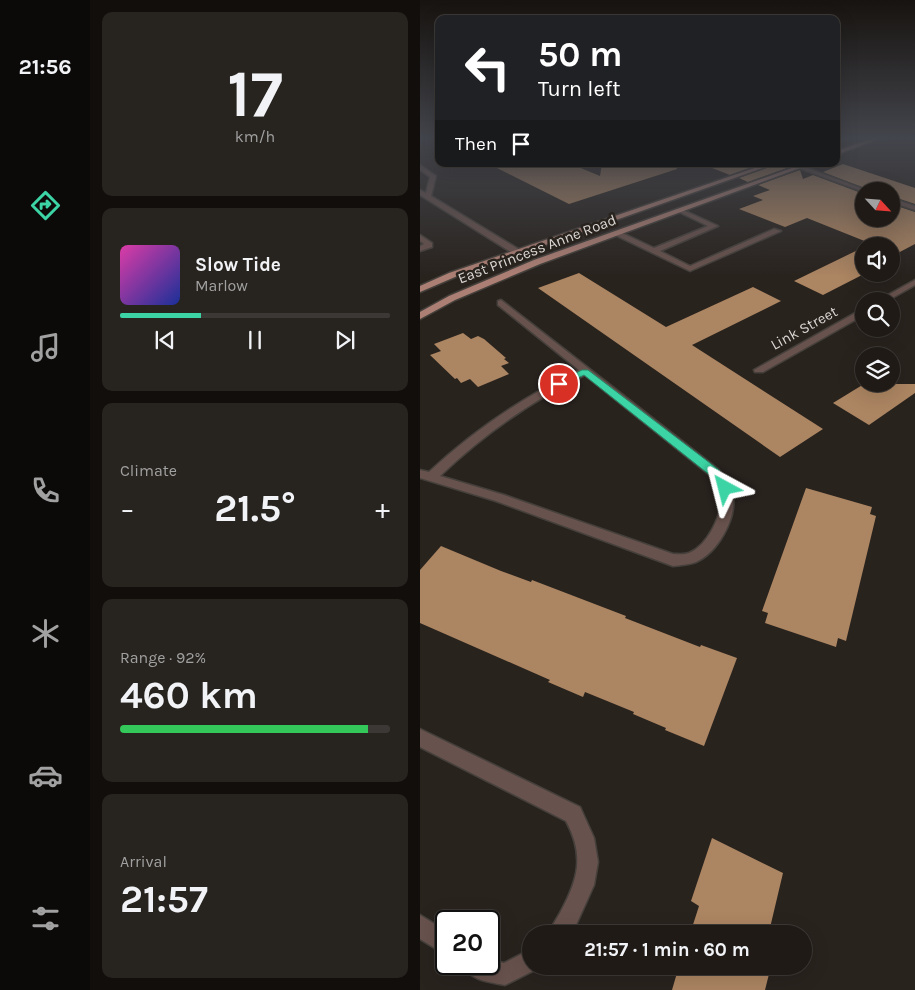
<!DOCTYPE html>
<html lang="en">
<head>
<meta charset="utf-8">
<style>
  :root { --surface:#1f1a16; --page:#27231f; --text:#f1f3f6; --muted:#a1a1a1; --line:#3c3835; --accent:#3cd4a4 }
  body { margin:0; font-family:Karla,sans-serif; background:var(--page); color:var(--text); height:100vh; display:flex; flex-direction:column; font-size:19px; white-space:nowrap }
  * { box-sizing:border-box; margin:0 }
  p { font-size:16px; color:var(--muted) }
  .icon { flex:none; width:28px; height:28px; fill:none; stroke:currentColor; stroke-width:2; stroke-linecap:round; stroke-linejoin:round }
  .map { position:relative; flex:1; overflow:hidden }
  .side { display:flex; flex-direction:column; gap:12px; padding:12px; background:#110e0c; width:330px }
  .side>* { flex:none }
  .hud { position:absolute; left:15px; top:15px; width:405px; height:152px; border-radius:10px; box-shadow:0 5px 20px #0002,0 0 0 1px var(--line); background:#202124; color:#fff; overflow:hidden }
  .needle { width:32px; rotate:116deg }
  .tools { position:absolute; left:435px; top:182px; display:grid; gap:10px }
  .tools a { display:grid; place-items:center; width:45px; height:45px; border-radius:50%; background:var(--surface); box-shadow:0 5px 20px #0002,0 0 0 1px var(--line); font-size:25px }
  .speed { position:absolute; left:15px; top:910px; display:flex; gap:10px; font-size:25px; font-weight:700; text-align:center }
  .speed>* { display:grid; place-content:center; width:65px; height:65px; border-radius:50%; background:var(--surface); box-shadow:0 5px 20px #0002,0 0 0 1px var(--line); line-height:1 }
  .speed .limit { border:2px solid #111; border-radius:8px; background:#fff; color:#111 }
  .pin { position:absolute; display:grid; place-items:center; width:42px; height:42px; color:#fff; margin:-21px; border:2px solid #fff; border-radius:50%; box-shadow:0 1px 5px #0007 }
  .me { position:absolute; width:55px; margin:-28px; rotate:322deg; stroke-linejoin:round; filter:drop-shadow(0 0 4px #0008) }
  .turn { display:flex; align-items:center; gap:18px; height:105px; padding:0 20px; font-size:22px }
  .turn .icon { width:65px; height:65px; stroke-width:2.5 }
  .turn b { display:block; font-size:35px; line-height:42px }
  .then { display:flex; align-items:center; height:48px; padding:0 20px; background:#0003; gap:10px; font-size:19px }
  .big { font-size:38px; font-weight:700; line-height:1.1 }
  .side .tile { flex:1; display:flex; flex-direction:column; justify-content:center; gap:8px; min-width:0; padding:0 18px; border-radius:10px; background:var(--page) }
  .side .dial { align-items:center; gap:0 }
  .dial b { font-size:65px; line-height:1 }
  .song { display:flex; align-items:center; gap:15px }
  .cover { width:60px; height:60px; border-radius:8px; background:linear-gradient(135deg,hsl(320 70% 55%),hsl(230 70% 35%)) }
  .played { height:5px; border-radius:2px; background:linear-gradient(90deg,var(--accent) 30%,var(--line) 30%) }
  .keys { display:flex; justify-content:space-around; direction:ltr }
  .heat { display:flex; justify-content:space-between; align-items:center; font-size:28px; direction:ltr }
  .charge { height:8px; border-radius:4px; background:linear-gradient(90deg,#34c759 92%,var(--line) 0) }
  .trip { position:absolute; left:102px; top:925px; width:290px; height:50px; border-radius:25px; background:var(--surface); box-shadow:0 5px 20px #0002,0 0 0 1px var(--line); font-weight:700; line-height:50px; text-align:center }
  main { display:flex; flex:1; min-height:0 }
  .tab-bar { display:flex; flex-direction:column; width:90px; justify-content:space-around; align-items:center; background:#0c0a09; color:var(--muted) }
  .tab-bar .icon { width:35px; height:35px }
  .tab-bar .on { color:var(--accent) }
  .tab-bar b { font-size:22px; color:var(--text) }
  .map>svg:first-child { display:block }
</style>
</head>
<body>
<main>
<nav class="tab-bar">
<b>21:56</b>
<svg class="icon on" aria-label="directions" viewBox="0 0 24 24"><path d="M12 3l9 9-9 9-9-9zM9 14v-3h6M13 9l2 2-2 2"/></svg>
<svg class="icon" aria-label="music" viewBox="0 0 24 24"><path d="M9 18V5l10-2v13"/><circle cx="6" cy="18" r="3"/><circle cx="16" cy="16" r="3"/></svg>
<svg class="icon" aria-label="phone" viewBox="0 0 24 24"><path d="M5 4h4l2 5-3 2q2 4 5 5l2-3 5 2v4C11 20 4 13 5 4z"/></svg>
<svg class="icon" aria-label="climate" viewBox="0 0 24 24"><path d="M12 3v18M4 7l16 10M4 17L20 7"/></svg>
<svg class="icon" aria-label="car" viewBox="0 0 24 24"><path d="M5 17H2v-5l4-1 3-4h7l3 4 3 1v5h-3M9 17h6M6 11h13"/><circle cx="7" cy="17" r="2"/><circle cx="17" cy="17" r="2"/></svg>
<svg class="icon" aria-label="filters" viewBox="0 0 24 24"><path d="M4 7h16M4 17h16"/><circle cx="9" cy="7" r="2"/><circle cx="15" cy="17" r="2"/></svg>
</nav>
<section class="side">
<div class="tile dial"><b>17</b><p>km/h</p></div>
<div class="tile">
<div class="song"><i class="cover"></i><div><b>Slow Tide</b><p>Marlow</p></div></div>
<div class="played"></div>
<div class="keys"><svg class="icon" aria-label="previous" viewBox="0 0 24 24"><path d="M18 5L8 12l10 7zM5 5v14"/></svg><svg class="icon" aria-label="pause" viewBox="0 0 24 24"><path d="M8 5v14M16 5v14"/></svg><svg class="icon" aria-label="next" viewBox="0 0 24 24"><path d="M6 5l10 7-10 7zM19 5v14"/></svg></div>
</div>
<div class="tile"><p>Climate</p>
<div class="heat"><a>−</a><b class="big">21.5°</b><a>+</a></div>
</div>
<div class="tile"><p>Range · 92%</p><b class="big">460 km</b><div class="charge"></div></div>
<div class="tile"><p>Arrival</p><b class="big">21:57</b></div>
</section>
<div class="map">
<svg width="495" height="990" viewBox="0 0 495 990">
  <rect width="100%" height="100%" fill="#29231e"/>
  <g fill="#ac8562">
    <path d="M69 164H151L180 176 182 164H256L257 169 149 204Z"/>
    <path d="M288 164H341L310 175 287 166Z"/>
    <path d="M356 164H366L370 167 328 182 319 178Z"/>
    <path d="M423 164 495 188V204L471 196V191H451L403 172Z"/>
    <path d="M380 170 383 179 393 175 444 194V219H471V204L495 212V244L476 254 471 252V246H457L387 218 365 227 319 209 343 200 333 196 350 190 338 185Z"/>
    <path d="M444 247V274L403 295 374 281Z"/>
    <path d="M159 273 246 327 333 287 361 301 272 345 403 429 360 457 118 288Z"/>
    <path d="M43 333 51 339 58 336 64 339 86 358 84 359 89 363 81 366 89 374 58 387 50 379 41 383 37 378 35 379 10 355 21 351 14 344Z"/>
    <path d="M444 384H495V393L449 425 413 403Z"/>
    <path d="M386 488 452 507 450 514 456 516 426 641 418 638 416 647 345 623 348 613 342 611Z"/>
    <path d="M21 546 81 571 111 582 112 580 206 616 205 618 280 647 281 645 317 658 284 746 245 730 246 728 213 714 214 712 165 692 163 697 128 682 130 680 0 623V570Z"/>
    <path d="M292 838 363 873 349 932 353 934H270L279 906 271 901Z"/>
    <path d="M259 966H351L345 990H252Z"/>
  </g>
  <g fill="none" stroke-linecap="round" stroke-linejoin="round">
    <defs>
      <g id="minor">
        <path d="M368 164H376L449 191 444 192Z"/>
        <path d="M0 165 16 176 11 196 100 250V254H94L0 195V190L6 193 10 177 0 170Z"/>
        <path d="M471 198 495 206V210L471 202Z"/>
        <path d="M257 209H261L298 226 240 251 270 266 354 229 361 231 270 271 191 233 198 231 234 248 288 226 257 211Z"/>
        <path d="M0 235 12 243V247L0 251V246L4 244 0 241Z"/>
        <path d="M495 280V285L467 301H457Z"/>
        <path d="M81 300 299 470C305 478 312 487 313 497 316 520 297 553 276 562 268 565 261 565 253 566L76 501 0 478V470L9 472C54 430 103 397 159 370L78 305V301ZM165 375 291 476C295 482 300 489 301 497 302 516 287 546 269 553 264 555 258 554 253 554L84 495 20 476C64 434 111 401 165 375Z"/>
        <path d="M444 308V315L343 372H335L334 370Z"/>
        <path d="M0 729 160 807 174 838 178 862 174 885 152 934H128C132 926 136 920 140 913 158 880 165 856 146 821L0 747Z"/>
        <path d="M0 915 26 931V955L0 939Z"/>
        <path d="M111 949V966L119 968 85 985C69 982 50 981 43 964H69V960L84 963Z"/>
      </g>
      <g id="major">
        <path d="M421 138H428L416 143V139Z"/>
        <path d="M454 138H461L416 155V151Z"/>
        <path d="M346 164H354L35 277 0 292V286L29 273Z"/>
        <path d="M383 164H391L120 264 35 300 0 319V312L29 296 114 260Z"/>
      </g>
    </defs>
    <use href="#minor" stroke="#45403b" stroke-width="3"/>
    <use href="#major" stroke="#45403b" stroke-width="3"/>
    <use href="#minor" fill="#68524d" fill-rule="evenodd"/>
    <use href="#major" fill="#ac7f74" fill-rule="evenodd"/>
  </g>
  <linearGradient id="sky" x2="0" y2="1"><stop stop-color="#171310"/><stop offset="0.5" stop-color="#43454c"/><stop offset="1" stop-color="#43454c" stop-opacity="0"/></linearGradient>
  <rect width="495" height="276" fill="url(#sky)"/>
  <path fill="#3cd4a4" stroke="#278a6b" d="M162 370H168L299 470 310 488 309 491H301L291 476 164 375 142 386 134 384Z"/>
  <g text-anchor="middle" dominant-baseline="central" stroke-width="5" stroke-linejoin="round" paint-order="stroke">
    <g font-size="15" fill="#dbd7d3" stroke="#29231e">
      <text transform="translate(117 249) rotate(-21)">East Princess Anne Road</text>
      <text transform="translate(384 328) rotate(-29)">Link Street</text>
    </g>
  </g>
</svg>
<div class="tools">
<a><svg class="needle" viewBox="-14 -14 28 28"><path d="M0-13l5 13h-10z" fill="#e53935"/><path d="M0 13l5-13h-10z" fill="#a1a1a1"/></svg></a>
<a><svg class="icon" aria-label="sound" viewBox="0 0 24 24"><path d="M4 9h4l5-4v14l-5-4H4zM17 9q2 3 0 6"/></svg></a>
<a><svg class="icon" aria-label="search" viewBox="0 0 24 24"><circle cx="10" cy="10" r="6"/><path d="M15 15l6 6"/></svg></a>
<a><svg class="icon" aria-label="layers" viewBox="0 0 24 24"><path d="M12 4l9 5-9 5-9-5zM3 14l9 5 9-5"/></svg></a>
</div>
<div class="speed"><div class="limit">20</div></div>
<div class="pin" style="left:139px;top:384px;background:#d93025"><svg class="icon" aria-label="arrive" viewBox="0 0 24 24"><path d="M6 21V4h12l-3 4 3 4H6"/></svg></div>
<svg class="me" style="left:305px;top:488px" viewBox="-20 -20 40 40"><path d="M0-17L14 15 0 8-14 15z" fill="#3cd4a4" stroke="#fff" stroke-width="4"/></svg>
<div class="trip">21:57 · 1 min · 60 m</div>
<div class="hud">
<div class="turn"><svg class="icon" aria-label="left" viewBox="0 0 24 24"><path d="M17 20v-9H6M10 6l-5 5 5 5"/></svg><div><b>50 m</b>Turn left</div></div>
<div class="then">Then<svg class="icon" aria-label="arrive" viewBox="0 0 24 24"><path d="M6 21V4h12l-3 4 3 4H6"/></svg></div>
</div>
</div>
</main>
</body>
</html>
